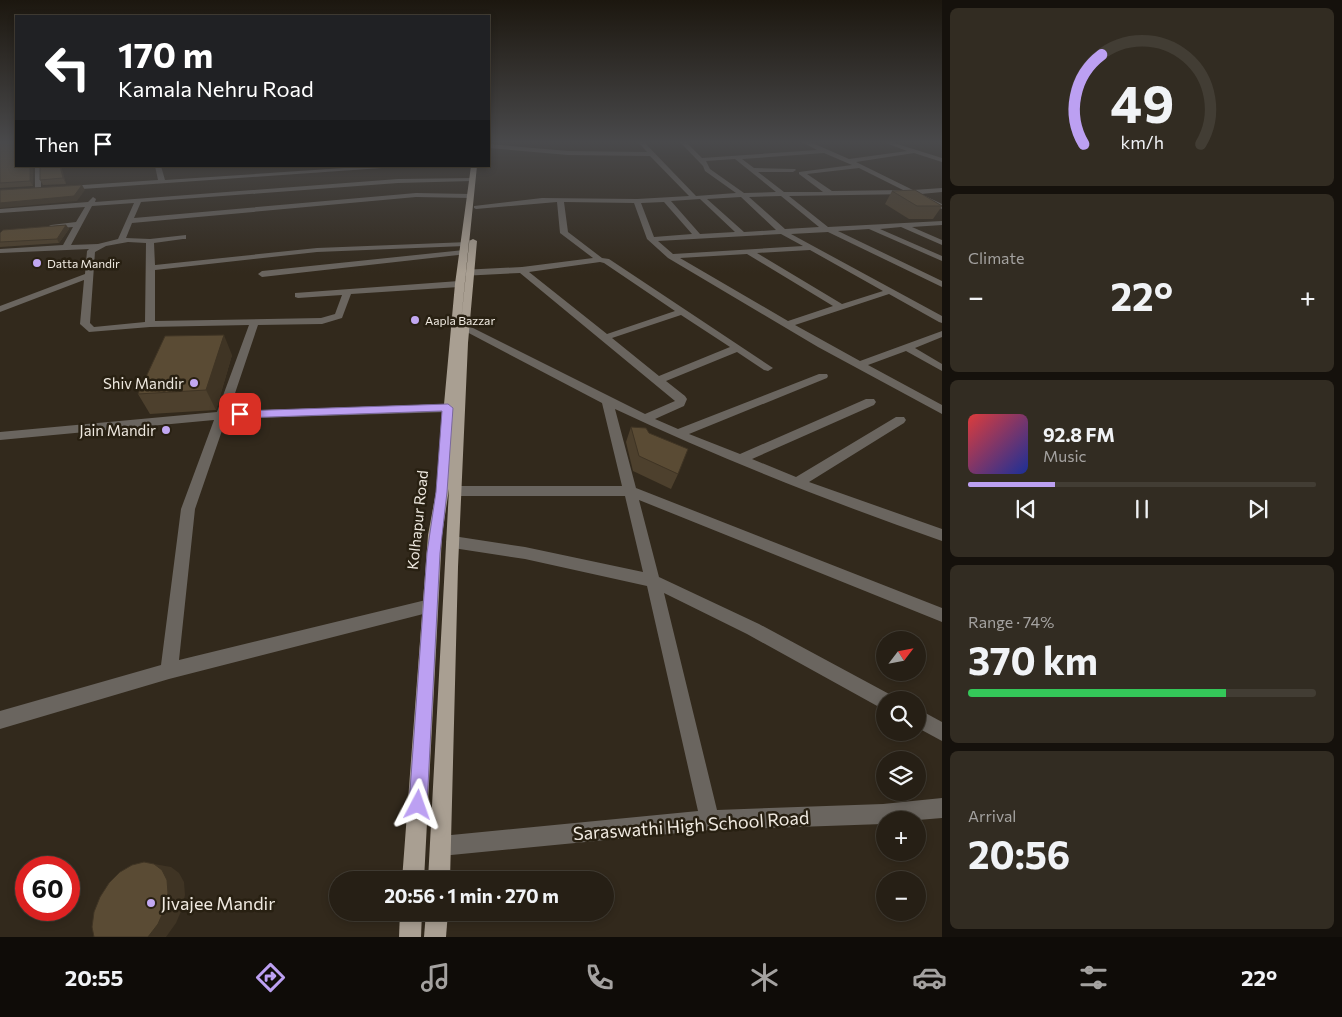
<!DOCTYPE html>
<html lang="en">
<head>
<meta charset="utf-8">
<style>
  :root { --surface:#261f15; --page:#322c22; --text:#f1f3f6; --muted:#a4a2a0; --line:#423d34; --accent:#bca0f2 }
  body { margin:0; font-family:Commissioner,sans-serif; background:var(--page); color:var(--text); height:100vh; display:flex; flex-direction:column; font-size:19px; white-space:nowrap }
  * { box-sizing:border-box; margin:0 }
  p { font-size:16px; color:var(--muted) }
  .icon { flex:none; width:28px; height:28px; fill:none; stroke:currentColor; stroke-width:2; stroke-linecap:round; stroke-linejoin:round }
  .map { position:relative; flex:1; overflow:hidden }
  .drawer { display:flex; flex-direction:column; gap:8px; padding:8px; background:#15110c; width:400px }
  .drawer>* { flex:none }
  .top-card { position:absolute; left:15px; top:15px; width:475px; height:152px; border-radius:0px; box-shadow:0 2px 8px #0003,0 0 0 1px var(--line); background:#202124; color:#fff; overflow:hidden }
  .needle { width:32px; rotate:58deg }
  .tools { position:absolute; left:876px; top:631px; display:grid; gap:10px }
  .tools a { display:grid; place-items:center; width:50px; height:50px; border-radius:50%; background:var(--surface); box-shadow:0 2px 8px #0003,0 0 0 1px var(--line); font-size:25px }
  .speed { position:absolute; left:15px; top:856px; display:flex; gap:10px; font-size:25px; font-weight:700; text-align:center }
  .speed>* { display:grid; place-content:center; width:65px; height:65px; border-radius:50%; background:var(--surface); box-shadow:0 2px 8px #0003,0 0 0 1px var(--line); line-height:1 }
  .speed .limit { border:8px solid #d22; background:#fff; color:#111 }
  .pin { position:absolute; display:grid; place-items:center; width:42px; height:42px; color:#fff; margin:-21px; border-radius:10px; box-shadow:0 2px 8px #0006 }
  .me { position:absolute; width:55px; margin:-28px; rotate:4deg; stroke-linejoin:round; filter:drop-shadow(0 0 4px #0008) }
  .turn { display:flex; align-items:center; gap:18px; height:105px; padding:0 20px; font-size:22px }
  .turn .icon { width:65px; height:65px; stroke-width:2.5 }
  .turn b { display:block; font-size:35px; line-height:42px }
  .then { display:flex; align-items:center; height:48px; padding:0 20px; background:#0003; gap:10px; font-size:19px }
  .big { font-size:38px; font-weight:700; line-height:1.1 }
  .drawer .tile { flex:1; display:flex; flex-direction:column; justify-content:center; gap:8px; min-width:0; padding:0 18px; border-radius:8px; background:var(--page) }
  .drawer .dial { align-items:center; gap:0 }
  .dial svg { height:130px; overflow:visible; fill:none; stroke:var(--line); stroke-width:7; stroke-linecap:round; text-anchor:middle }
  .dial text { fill:var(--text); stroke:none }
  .song { display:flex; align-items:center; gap:15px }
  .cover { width:60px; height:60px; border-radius:8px; background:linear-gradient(135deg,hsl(0 70% 55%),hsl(230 70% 35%)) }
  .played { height:5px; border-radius:2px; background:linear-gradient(90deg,var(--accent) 25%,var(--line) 25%) }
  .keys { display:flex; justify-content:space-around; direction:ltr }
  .heat { display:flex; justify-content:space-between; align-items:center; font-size:28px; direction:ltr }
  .charge { height:8px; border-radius:4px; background:linear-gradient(90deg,#34c759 74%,var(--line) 0) }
  .trip { position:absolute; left:329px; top:871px; width:285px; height:50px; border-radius:25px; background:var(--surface); box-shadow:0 2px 8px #0003,0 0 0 1px var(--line); font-weight:700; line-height:50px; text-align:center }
  .tab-bar { display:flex; height:80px; justify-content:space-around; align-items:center; background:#0f0c08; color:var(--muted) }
  .tab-bar .icon { width:35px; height:35px }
  .tab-bar .current { color:var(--accent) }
  .tab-bar b { font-size:22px; color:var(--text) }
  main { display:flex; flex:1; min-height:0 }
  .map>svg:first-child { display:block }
</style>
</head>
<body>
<main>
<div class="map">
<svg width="942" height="937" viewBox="0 0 942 937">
  <rect width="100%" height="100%" fill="#32291c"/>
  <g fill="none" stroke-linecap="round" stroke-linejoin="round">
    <g fill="#6a655f" fill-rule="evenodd">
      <path d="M637 141H643L696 196 736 193 705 171 703 166 679 141H685L702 158 817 150 800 141H808L849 159 907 151 886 143 896 141 894 143 942 158V162L914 153 856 162 913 190 942 188V192L921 194 942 204V209L911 194 789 196 828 227 942 221V225L912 227 942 240V245L901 227 880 229 942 256V261L869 229 838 231 942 281V287L828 232 791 234 942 316V323L939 322 889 294 795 325 860 361 942 331V337L915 348 942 364V371L906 351 868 365 942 405V414L818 347 668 258 647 239 634 203 564 202 568 232 602 258 609 259 773 368 768 371 764 370 737 352 666 381 685 396 687 399 684 406 655 419 678 429 819 374H827L828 376 827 378 689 434 740 454 866 399H874L876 402 874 405 752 459 796 477 896 417H904L906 420 904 423 809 482 942 529V541C831 502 721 459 615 409L636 488 942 608V622L639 500 659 577 759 624 891 695 893 700H885V710L879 707 747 634 664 593 717 810 883 804 942 798V818L918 820H885V824H883L710 830 441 856 434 853 431 846 434 839 441 836 698 811 647 586 525 559 453 548 448 546 446 542 448 538 453 536 525 547 643 572 625 496H456L451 495 450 491 451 487 456 486H622L602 403 463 330V326H469L645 414 675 401 520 273 461 276 457 273 461 270 522 267 593 258 560 233 557 202 476 209 474 208V206L542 198 637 199 689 196 650 156 568 155 489 148V144L568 151 647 152ZM824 153 852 165 799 172V174L823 192H784L758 172H793L796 170 795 169 754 168 742 159ZM735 159 776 192 744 193 710 169 706 161ZM859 168 903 190 832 191 807 174ZM781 196 819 227 785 229 749 197ZM741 197 776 230 744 232 707 199ZM700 199 735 232 700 234 671 201ZM664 202 692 234 654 237 641 203ZM781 234 803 246 673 254 658 241ZM810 250 883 291 842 304 757 253ZM747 254 833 306 788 321 680 258ZM600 262 604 263 675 311 607 334 529 272ZM681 315 730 347 659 376 612 338Z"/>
      <path d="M35 166H41V189L38 191 35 189Z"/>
      <path d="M155 166H161L165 180 374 166H410L68 190 65 188 68 186 158 180Z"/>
      <path d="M474 178 475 179 472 181 398 183 141 202 134 218 416 193 470 194 473 196 470 198 416 197 132 223 126 238 150 239 186 235V239H183L154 243 155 265 317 248 468 242V246H465L317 252 155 270V321L321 318 335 314 342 295 298 298 295 297V293L459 281 463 284 459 287 351 294 342 318 322 324 258 325 229 411 448 404 454 408 448 412 226 419 195 509 179 660 430 599 435 601 438 606 435 611 169 679 0 729V711L161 665 181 509 214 420 0 440V432L217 412 249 325 150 327 89 332 80 324 84 280 0 312V306L85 274 87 251 89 249 0 253V249L63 245 73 227 51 229 47 227 51 225 76 222 85 207 0 213V209L88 202 93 197 96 199 95 202 398 179ZM134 203 118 239 98 244 71 245 92 206ZM128 242 146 243 145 322 94 327 90 323 95 252 106 246Z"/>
      <path d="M464 250 468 252 467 254 262 277 258 274 262 271Z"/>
      <path d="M918 709 942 722V741L918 728Z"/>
    </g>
    <g fill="#a99f92" fill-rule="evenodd">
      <path d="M471 166H477L461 322 469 241 473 239 477 241 468 343 458 567 450 880H428L449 489 442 535 424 880H402L428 535 436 492 455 284Z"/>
      <path d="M400 912H422L421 937H399Z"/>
      <path d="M426 912H448L446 937H424Z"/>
    </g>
  </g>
  <g fill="#4d402d">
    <path d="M0 141 33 166V186L0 188Z"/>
    <path d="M61 166 66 184 43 185 40 180Z"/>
    <path d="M892 191 942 206 933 219H909L885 204Z"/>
    <path d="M66 225 69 229 59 243 0 247V233Z"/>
    <path d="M232 355 216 410 150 414 138 394Z"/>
    <path d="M631 427 649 433 678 474 671 489 633 471 626 442Z"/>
  </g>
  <g fill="#3f3424">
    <path d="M30 166H33V186L30 181Z"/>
    <path d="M60 166H61L66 184 63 178Z"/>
    <path d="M82 185 85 190 77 201 0 208V203Z"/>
    <path d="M66 225 69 229 59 243 57 239Z"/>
    <path d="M224 335 232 355 216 410 206 390Z"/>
    <path d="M154 864 171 867 179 873 184 882 185 895 182 909 176 923 166 937H148Z"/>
  </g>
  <g fill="#5a4b34" stroke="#3f3424">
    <path d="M0 141H16V166H30V181L0 183Z"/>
    <path d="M40 166H60L63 178 40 180Z"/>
    <path d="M82 185 74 196 0 203V190Z"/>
    <path d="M915 190 942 206H917L892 191Z"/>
    <path d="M66 225 57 239 0 242V233L3 230Z"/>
    <path d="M224 335 206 390 138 394 165 336Z"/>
    <path d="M631 427 646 428 649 433 688 449 678 474 639 456Z"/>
    <path d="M144 862 154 864 162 870 167 880 168 893 165 908 158 924 148 937H94L92 927 94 912 100 897 109 883 120 872 132 865Z"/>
  </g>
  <linearGradient id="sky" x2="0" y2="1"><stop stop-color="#1c170f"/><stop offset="0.52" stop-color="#49494b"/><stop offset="1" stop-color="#49494b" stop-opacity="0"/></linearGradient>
  <rect width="942" height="273" fill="url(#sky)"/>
  <path fill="#bca0f2" stroke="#7a689d" d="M448 404 453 408 447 492 440 553 427 805 424 811 418 814 412 811 409 805 427 553 436 492 442 411 240 418 235 414 240 411Z"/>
  <g fill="#c2a8f2" stroke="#282012" stroke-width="2">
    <circle cx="37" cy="263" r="5"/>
    <circle cx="415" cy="320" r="5"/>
    <circle cx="194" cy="383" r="5"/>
    <circle cx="166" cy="430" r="5"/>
    <circle cx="151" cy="903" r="5"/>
  </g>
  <g text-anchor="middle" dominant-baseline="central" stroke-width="5" stroke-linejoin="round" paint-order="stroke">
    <g font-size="12" fill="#efe9e0" stroke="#282012" text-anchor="start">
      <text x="47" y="263">Datta Mandir</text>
      <text x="425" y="320">Aapla Bazzar</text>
    </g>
    <g font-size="15" fill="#efe9e0" stroke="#282012" text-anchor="end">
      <text x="184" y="383">Shiv Mandir</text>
      <text x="156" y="430">Jain Mandir</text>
    </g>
    <g font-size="15" fill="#efe9e0" stroke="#282012">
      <text transform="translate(417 520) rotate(-84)">Kolhapur Road</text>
    </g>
    <g font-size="18" fill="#efe9e0" stroke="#282012">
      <text transform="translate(691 825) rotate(-4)">Saraswathi High School Road</text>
    </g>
    <g font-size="18" fill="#efe9e0" stroke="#282012" text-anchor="start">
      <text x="161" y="903">Jivajee Mandir</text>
    </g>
  </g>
</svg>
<div class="tools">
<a><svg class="needle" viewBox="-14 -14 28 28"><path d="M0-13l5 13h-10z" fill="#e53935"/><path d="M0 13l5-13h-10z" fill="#a4a2a0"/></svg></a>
<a><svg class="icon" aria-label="search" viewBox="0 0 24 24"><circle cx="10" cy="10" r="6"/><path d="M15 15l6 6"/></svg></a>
<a><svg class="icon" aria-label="layers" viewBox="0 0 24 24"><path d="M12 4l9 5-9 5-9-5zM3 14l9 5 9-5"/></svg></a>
<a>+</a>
<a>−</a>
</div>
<div class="speed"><div class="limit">60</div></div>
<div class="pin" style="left:240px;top:414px;background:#d93025"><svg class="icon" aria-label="arrive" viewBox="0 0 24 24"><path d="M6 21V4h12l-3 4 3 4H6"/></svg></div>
<svg class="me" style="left:418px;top:805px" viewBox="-20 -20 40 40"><path d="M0-17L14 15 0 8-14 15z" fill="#bca0f2" stroke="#fff" stroke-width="4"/></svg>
<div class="trip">20:56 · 1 min · 270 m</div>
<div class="top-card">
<div class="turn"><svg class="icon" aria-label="left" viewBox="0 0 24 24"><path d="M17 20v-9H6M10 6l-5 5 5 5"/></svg><div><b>170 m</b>Kamala Nehru Road</div></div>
<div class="then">Then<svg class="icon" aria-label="arrive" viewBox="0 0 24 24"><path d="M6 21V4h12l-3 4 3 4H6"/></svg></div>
</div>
</div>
<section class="drawer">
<div class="tile dial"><svg viewBox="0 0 100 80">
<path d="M14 69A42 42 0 1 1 86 69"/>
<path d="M14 69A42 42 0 0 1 25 14" stroke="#bca0f2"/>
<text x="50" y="56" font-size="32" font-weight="700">49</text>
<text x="50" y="72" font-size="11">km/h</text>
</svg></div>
<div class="tile"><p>Climate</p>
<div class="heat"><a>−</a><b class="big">22°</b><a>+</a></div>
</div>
<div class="tile">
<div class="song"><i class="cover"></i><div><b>92.8 FM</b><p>Music</p></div></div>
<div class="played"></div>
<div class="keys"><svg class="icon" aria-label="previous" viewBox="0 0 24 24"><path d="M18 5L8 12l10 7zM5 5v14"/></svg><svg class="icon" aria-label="pause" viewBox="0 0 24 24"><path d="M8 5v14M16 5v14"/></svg><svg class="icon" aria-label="next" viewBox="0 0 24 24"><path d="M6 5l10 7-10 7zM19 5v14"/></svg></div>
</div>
<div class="tile"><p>Range · 74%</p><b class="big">370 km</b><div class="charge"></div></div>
<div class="tile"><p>Arrival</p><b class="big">20:56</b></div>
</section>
</main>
<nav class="tab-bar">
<b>20:55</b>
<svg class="icon current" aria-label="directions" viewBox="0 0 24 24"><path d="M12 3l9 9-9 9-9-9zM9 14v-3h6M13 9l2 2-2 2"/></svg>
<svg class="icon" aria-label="music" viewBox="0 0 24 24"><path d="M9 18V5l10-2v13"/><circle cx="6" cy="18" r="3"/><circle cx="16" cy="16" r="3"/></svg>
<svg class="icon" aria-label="phone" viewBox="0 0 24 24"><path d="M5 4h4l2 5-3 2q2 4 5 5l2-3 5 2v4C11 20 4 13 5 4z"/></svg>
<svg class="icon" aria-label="climate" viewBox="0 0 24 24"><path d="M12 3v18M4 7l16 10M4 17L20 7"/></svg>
<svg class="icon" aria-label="car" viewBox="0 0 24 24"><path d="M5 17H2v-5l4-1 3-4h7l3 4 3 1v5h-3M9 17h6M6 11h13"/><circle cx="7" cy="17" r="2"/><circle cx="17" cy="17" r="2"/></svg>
<svg class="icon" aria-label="filters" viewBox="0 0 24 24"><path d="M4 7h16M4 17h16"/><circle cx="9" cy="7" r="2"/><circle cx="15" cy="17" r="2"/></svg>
<b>22°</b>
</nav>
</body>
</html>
